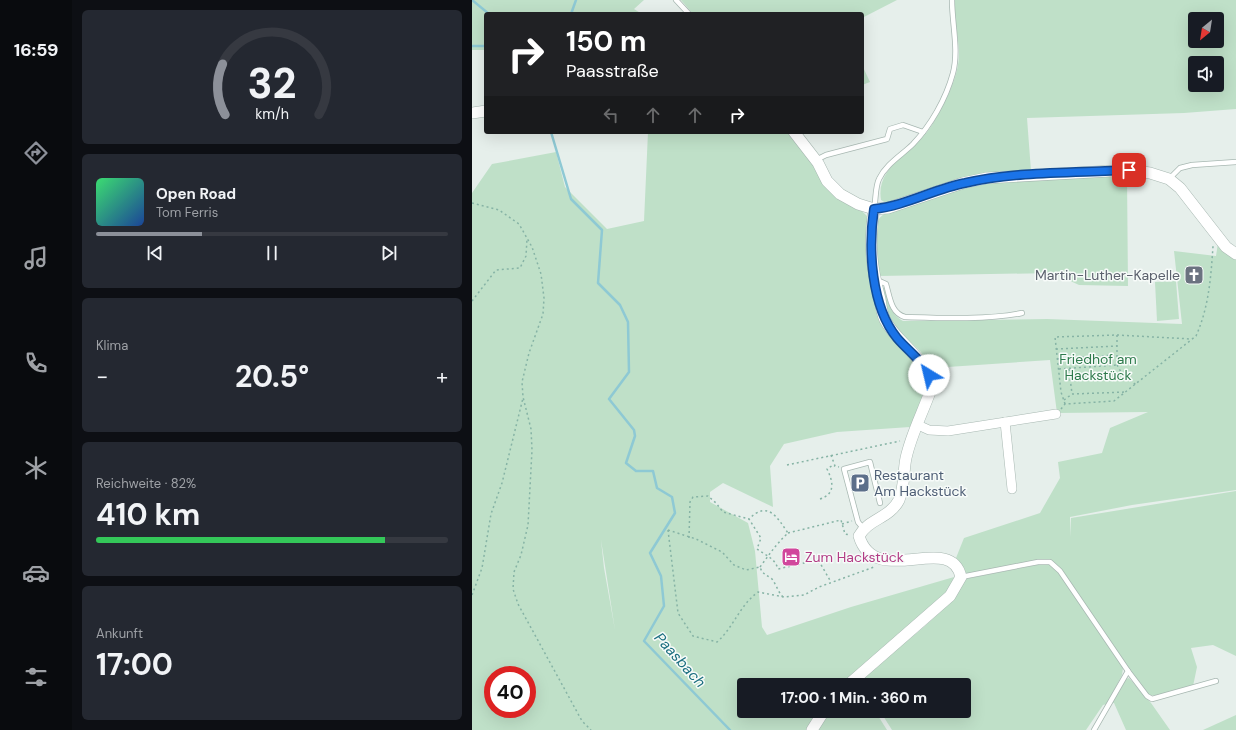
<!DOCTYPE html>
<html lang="de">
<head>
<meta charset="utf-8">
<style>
  :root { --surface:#171b24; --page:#242831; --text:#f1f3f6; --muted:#9ea1a6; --line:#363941; --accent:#8c9099 }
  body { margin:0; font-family:"DM Sans",sans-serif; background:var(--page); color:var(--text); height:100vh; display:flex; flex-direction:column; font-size:15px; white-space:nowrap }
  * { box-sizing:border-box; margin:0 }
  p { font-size:13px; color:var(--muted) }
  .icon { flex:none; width:22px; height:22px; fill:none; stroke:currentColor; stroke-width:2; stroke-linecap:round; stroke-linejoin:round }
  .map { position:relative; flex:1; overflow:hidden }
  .side { display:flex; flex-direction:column; gap:10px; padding:10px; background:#0d0f14; width:400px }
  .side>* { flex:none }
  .banner { position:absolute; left:12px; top:12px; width:380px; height:122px; border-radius:4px; box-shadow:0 4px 16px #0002; background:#202124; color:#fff; overflow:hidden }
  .needle { width:26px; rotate:210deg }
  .controls { position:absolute; left:716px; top:12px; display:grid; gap:8px }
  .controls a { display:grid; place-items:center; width:36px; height:36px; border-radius:4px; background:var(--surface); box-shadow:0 4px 16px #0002; font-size:20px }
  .speed { position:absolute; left:12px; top:666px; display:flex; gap:8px; font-size:20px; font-weight:700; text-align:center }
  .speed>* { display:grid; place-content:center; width:52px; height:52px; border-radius:50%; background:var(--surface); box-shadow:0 4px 16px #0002; line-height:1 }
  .speed .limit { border:6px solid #d22; background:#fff; color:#111 }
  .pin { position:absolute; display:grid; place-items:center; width:34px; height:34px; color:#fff; margin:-17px; border-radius:8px; box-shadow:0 2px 6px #0006 }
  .me { position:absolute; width:44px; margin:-22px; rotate:324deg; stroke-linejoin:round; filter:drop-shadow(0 0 3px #0008) }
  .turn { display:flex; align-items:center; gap:14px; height:84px; padding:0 16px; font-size:18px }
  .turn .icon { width:52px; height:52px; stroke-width:2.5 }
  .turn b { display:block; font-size:28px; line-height:34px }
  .lanes { display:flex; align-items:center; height:38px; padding:0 16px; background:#0003; justify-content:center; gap:20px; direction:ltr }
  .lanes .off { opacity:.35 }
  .big { font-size:30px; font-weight:700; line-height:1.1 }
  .side .tile { flex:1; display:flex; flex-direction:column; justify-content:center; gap:6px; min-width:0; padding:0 14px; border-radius:6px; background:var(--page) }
  .side .dial { align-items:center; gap:0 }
  .dial svg { height:104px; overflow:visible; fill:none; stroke:var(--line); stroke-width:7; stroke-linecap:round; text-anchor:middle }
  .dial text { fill:var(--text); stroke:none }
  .song { display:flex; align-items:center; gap:12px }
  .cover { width:48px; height:48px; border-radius:6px; background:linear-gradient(135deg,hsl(140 70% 55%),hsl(220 70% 35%)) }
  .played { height:4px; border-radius:2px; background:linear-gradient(90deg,var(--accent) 30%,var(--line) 30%) }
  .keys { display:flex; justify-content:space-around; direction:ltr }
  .heat { display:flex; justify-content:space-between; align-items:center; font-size:22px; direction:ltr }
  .charge { height:6px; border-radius:3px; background:linear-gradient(90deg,#34c759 82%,var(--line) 0) }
  .trip { position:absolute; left:265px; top:678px; width:234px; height:40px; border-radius:4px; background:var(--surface); box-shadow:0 4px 16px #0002; font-weight:700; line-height:40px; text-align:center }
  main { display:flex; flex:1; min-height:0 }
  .tabs { display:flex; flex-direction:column; width:72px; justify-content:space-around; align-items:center; background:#090b0e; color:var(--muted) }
  .tabs .icon { width:28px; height:28px }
  .tabs .active { color:var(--accent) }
  .tabs b { font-size:18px; color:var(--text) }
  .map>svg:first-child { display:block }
</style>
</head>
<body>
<main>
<nav class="tabs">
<b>16:59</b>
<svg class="icon active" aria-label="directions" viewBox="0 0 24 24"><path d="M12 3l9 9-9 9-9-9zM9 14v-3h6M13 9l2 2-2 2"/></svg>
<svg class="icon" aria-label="music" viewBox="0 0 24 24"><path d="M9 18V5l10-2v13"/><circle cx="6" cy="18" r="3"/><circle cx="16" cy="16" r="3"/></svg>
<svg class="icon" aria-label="phone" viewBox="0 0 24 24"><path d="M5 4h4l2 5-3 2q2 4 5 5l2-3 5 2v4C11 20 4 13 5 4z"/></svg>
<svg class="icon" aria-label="climate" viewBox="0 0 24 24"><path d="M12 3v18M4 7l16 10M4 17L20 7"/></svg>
<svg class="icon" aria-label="car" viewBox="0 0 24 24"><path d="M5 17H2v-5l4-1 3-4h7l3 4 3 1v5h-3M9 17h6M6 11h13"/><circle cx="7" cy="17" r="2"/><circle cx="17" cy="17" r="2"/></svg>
<svg class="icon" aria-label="filters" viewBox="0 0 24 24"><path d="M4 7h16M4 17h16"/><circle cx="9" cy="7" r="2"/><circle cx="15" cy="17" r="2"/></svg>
</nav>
<section class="side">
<div class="tile dial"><svg viewBox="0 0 100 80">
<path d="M14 69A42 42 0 1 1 86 69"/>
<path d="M14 69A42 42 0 0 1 12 30" stroke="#8c9099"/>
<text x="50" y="56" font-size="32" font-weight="700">32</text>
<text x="50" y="72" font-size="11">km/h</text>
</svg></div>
<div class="tile">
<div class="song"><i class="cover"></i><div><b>Open Road</b><p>Tom Ferris</p></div></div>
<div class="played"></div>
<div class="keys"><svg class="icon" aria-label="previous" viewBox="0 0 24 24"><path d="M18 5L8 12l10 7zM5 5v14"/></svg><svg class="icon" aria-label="pause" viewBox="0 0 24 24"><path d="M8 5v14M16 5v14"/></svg><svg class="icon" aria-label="next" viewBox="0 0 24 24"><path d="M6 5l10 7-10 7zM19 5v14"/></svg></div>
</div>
<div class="tile"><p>Klima</p>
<div class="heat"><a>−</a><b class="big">20.5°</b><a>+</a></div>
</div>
<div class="tile"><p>Reichweite · 82%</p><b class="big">410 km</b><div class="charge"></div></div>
<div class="tile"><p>Ankunft</p><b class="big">17:00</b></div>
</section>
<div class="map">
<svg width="764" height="730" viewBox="0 0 764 730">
  <rect width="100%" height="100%" fill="#e6efeb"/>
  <g fill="#bfe0c8" fill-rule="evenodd">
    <path d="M0 0H172L162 9 170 14H14V50H0Z"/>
    <path d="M209 0H425L390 18V14H221Z"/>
    <path d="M482 0H764V109L712 113 555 118 559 171 530 172 492 177 414 203 409 200C403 165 445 150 460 125 472 105 488 76 487 51 486 34 482 18 482 0ZM723 19H745V41H723ZM723 63H745V85H723Z"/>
    <path d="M390 65 398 82 390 85Z"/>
    <path d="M176 132H319L340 162 396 217 406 316 451 369 455 388 438 427 365 432 312 444 298 466 301 507 251 483 238 492V502L276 523 283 551 290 627 295 635 379 607 482 577 473 596 370 685H272V711H347L334 730H0V193L20 164 84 152 93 187 135 229 172 221ZM129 540 143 630 132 568ZM21 675H55V709H21Z"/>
    <path d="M655 176 656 286 607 285 581 273 407 276C406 260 400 237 406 221 408 216 413 213 418 211L494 187 519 183 598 177Z"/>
    <path d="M746 243 764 258V490L660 505 598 517V537L599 518 764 491V656L741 645 719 648 725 667 720 691 675 696 580 560 494 574 484 558 492 538 568 513 588 478 586 462 630 453 638 428 676 412 585 413 578 360 461 368 448 351 421 326 414 309 407 284 412 288C417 302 417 313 431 321L575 319 710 324 702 251 744 256Z"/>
    <path d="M704 281 707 319 685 321 683 282Z"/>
    <path d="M569 564H576L588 574 651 668 650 675 635 704 631 705 614 730H420L408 711H492V685H392L390 678C424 646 470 621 493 579Z"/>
    <path d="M657 678 679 703 698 730H654L642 703H640L653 679Z"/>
    <path d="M357 711H403L415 730H343Z"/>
    <path d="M764 715V730H731Z"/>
  </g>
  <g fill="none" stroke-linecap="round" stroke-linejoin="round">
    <g stroke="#8ec9d4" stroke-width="2.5">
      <path d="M0 0 17 14"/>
      <path d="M99 14 104 0"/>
      <path d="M0 46H14"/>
      <path d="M79 132 99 199 130 230 126 283 148 305 156 322 157 372 137 399 162 430 163 436 154 463 164 471H181L185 488 200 497 203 513 178 553 189 576 192 606 172 641 258 730"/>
    </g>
    <defs>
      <g id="service">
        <path d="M204 0 217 14"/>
        <path d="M344 160 354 155 415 139 418 129 431 125 451 132"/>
        <path d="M697 179 708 168 720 165 764 162"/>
        <path d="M402 209C404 200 403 187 407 179 414 164 430 155 441 144 459 125 474 99 481 73 487 50 480 24 480 0"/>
        <path d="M405 280 414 284C418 298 419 313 433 317 467 318 517 320 550 313"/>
        <path d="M391 528 386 522 372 469 398 462 408 503"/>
        <path d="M489 577 566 562H578L588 571 656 671 622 730"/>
        <path d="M656 671 675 696 680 699 744 681"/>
      </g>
      <g id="minor">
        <path d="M533 422 540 489"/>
        <path d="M446 425 457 430 476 431 584 414"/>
      </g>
      <g id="tertiary">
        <path d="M0 113 14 111"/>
        <path d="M322 132 346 163 355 181 368 194 386 204 402 209 416 208 491 183 515 178 657 170 678 173 697 179 708 188 754 247 764 254"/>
        <path d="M376 685 478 596 489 577C479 531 403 590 387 536 396 519 418 518 427 500 433 486 431 472 434 458 439 435 450 414 458 392 461 361 426 345 413 320 410 314 409 306 408 299 399 266 397 243 402 209"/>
        <path d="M340 730 352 711"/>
      </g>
    </defs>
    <use href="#service" stroke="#a8b8b2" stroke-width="6"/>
    <use href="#minor" stroke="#a8b8b2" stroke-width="10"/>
    <use href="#tertiary" stroke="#a8b8b2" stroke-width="12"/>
    <g stroke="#86b3a5" stroke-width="1.5" stroke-dasharray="2 3" stroke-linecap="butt">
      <path d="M0 203 27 210 47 224 60 247 69 274 72 298 71 314 57 353 50 382 51 397 59 429 60 450 56 525 49 555 42 572 41 589 46 604 110 721 119 730"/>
      <path d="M0 301 24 270 48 268 54 256 55 239"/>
      <path d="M645 335V365L649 372 664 385"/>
      <path d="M584 349 645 346"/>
      <path d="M585 359 644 355"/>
      <path d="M587 369 645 365"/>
      <path d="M597 369 600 394"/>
      <path d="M592 400 600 394 654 392"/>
      <path d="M593 404 589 392 583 337 645 335 719 339"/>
      <path d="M589 409 593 404 642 401 724 336C737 307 739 276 741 246"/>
      <path d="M359 455 363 466 367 467"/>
      <path d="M315 465 428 441"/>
      <path d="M348 499C364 494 361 481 355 469L361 465 363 466"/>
      <path d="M370 524 380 521"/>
      <path d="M196 530 206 613 221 636 245 642C262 627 267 606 286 592L312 597 332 595 347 587 402 567"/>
      <path d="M196 530 224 539 250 552 262 565 274 570 288 567C290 574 295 575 300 579 304 584 306 592 311 597"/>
      <path d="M316 533 369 520 373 534 378 535"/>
      <path d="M217 538 218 502 221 497 236 496 244 503 251 512 277 519"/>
      <path d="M288 567C297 555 304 544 316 533 305 517 296 500 277 519L289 538 285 549C293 555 303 558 306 569L341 561 348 563 359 582"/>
      <path d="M0 595 10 568 19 514 30 483 51 398"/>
    </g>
    <use href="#service" stroke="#fff" stroke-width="4.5"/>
    <use href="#minor" stroke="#fff" stroke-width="9"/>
    <use href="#tertiary" stroke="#fff" stroke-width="11"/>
  </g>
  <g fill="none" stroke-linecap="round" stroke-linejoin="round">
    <defs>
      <path id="route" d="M457 375C450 360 436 351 425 338 399 306 396 249 402 209 433 206 462 189 493 183 546 171 603 173 657 170"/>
    </defs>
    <use href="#route" stroke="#114b97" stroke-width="10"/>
    <use href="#route" stroke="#1a73e8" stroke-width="7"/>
  </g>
  <defs>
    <symbol id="church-square" viewBox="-11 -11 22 22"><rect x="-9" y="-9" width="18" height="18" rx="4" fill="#6b7280" stroke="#f7fbf9"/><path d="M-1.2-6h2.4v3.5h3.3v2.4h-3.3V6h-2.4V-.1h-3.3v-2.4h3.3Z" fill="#fff"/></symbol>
    <symbol id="parking-square" viewBox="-11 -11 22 22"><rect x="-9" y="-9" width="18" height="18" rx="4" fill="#5c6f8a" stroke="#f7fbf9"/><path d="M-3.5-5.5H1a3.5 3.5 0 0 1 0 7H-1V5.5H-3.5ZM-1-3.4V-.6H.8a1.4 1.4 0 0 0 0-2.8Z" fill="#fff"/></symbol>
    <symbol id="hotel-square" viewBox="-11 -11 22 22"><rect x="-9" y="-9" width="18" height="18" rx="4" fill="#d1479c" stroke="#f7fbf9"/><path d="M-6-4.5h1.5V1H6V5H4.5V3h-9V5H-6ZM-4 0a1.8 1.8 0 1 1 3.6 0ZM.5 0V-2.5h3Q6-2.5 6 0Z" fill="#fff"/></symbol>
  </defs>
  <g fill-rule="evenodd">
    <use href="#church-square" x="711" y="264" width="22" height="22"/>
    <use href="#parking-square" x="377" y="472" width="22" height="22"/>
    <use href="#hotel-square" x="308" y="546" width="22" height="22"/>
  </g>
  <g text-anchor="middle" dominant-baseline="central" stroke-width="3" stroke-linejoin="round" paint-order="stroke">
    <g font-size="14" fill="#5b616d" stroke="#f7fbf9" text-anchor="end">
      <text x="708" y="275">Martin-Luther-Kapelle</text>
    </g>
    <g font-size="14" fill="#2d7a4b" stroke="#f7fbf9">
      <text x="626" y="359">Friedhof am<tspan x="626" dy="16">Hackstück</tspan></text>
    </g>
    <g font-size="14" fill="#4e5e75" stroke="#f7fbf9" text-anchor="start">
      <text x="402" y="475">Restaurant<tspan x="402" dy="16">Am Hackstück</tspan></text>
    </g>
    <g font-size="14" fill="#b23c85" stroke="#f7fbf9" text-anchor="start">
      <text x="333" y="557">Zum Hackstück</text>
    </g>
    <g font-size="15" font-style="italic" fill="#1c6f80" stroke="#f7fbf9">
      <text transform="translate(208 660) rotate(48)">Paasbach</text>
    </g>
  </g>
</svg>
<div class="controls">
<a><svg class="needle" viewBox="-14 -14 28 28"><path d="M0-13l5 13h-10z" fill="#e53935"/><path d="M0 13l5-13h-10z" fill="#9ea1a6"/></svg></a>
<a><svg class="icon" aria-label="sound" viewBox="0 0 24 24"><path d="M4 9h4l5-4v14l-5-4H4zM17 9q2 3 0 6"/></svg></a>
</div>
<div class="speed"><div class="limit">40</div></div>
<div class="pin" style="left:657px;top:170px;background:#d93025"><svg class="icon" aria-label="arrive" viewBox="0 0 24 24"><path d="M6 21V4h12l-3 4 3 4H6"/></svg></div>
<svg class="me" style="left:457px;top:375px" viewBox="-20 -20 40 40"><circle r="19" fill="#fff"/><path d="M0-13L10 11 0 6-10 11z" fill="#1a73e8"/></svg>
<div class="trip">17:00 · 1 Min. · 360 m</div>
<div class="banner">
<div class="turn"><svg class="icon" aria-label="right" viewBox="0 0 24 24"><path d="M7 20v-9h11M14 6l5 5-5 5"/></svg><div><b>150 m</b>Paasstraße</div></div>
<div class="lanes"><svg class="icon off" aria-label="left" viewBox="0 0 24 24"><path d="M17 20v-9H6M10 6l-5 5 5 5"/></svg><svg class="icon off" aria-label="ahead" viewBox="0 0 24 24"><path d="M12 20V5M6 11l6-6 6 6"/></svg><svg class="icon off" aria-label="ahead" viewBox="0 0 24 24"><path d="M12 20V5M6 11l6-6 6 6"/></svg><svg class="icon" aria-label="right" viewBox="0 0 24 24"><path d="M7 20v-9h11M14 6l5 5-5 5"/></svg></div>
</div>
</div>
</main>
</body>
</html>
